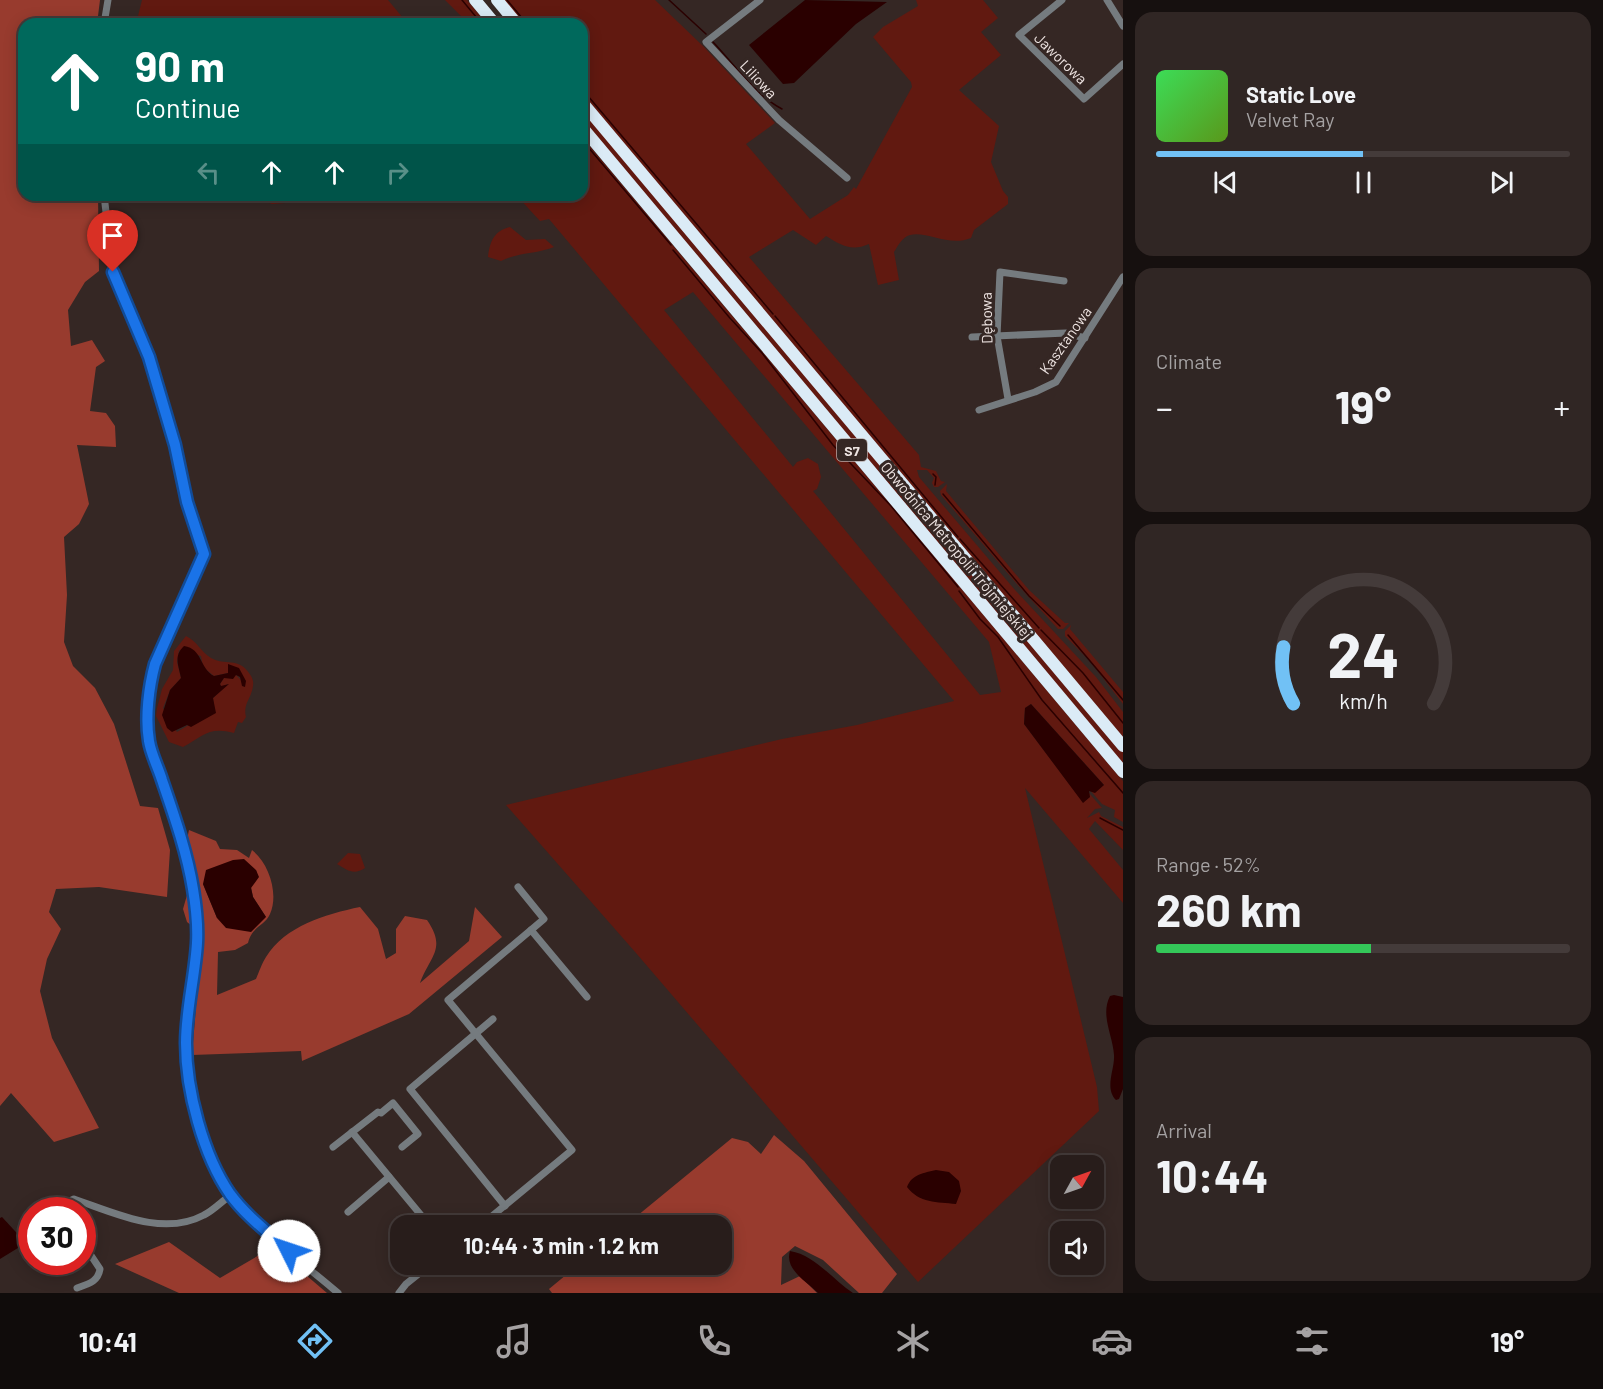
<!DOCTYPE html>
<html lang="en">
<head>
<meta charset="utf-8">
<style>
  :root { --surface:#281d1b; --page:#302624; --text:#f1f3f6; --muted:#a5a2a3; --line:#443b3a; --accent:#71c1f5 }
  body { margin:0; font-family:Barlow,sans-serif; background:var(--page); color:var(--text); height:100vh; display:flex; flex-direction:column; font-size:22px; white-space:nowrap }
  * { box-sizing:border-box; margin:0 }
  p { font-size:20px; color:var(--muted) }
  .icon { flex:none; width:33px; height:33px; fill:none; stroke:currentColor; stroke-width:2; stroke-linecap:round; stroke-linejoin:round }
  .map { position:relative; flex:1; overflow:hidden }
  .sheet { display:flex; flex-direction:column; gap:12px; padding:12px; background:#16100f; width:480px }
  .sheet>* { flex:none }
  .banner { position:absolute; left:18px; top:18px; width:570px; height:183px; border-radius:18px; box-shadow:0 3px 15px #0003,0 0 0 2px var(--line); background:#00695c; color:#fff; overflow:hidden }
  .needle { width:39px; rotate:50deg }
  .controls { position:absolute; left:1050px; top:1155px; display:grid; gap:12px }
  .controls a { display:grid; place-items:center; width:54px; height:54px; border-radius:12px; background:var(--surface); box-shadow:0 3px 15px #0003,0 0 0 2px var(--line); font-size:30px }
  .speed { position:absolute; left:18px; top:1197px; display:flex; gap:12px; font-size:30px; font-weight:700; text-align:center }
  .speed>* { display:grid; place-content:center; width:78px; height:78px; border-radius:50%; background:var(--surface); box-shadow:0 3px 15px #0003,0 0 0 2px var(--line); line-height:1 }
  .speed .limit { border:9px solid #d22; background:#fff; color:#111 }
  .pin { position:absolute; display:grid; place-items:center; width:51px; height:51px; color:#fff; margin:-62px -26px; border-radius:50% 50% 50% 0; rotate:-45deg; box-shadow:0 0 6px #0007 }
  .pin .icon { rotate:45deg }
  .me { position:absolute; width:66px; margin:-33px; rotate:311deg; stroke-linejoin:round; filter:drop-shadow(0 0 4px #0008) }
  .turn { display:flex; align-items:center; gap:21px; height:126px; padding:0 18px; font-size:27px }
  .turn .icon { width:78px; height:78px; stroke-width:2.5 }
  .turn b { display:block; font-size:42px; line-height:51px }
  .lanes { display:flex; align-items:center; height:57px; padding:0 18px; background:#0003; justify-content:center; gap:30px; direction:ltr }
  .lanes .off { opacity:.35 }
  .big { font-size:45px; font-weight:700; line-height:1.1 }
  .sheet .widget { flex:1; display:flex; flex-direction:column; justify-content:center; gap:9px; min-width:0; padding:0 21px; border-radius:18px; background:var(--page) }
  .sheet .dial { align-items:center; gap:0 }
  .dial svg { height:156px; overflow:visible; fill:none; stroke:var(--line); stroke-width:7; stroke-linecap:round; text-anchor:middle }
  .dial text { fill:var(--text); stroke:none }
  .song { display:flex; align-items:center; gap:18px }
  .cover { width:72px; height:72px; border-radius:9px; background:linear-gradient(135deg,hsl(130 70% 55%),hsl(90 70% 35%)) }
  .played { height:6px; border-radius:3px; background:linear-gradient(90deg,var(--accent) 50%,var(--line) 50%) }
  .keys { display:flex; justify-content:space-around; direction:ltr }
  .heat { display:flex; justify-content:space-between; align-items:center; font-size:33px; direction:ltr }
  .charge { height:9px; border-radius:4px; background:linear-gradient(90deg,#34c759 52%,var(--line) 0) }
  .trip { position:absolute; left:390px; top:1215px; width:342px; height:60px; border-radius:18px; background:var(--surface); box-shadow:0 3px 15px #0003,0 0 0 2px var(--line); font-weight:700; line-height:60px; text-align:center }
  .tabs { display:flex; height:96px; justify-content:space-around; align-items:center; background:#100c0b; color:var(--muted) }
  .tabs .icon { width:42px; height:42px }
  .tabs .active { color:var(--accent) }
  .tabs b { font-size:27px; color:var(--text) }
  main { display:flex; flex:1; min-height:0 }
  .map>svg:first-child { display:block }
</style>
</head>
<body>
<main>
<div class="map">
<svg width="1123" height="1293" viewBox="0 0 1123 1293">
  <rect width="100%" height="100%" fill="#352724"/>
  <g fill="#611910" fill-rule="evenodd">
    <path d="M142 0H388L408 24H136Z"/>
    <path d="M445 0H467L487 24H460L461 16Z"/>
    <path d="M502 0H655L704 47 775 123 746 144 810 219 848 195 854 187 856 189 912 87 911 82 873 37 883 27 918 6 916 0H983L998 18 981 32 1001 55 959 90 999 126 991 162 1003 191 1008 197V204L974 230 971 238C949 247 927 231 910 235 902 237 898 246 894 252L899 280 878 285 869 244C851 252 841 245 826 236L816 245 793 230 749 257 919 455 921 467 936 471 941 481 945 482 938 487H934L932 483 934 478 927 470H917L919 477 930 490 1015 590 1096 677 1123 712V738L582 95V24H522Z"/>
    <path d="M582 108 1123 752V767L582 123Z"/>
    <path d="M582 137 1123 781V822L1114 817 1115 810 1102 804 1090 790 1104 785 1031 704 1025 708 1024 724 1083 802 1090 797 1088 792 1102 808 1095 809 1087 818 1099 812 1101 816 1123 827V850L1095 821 1089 829 1123 870V903L1025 788 1097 1087 1099 1111 918 1282 636 953 506 805 782 739 857 725 954 701 549 219 540 221 517 196 514 198 512 196 582 195ZM693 292 989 642 1001 692 980 695 813 491 817 489 821 477 818 464 808 458 797 462 793 467 664 310Z"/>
    <path d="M248 195H303L298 202 272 204Z"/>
    <path d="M510 227 526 240 545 239 554 247C537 254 519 252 501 261L488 257C490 241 494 231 510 227Z"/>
    <path d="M947 484 946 491 1029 590 1065 623H1069L1063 629H1058L1017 584 941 495 940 491Z"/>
    <path d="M1071 625 1070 629 1123 692V704L1090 661 1065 636V631Z"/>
    <path d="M186 636C197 641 201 652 211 658 225 666 238 657 249 673 252 677 254 681 253 686 251 700 243 703 246 717L242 723 238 722 234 733C209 726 203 736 183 747L169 742 156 716 157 708 162 689 173 670 174 651ZM179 650 201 656 203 667 214 676 228 673 230 669 246 681 241 680 235 674 224 678 220 684 221 687 228 684 213 698 214 710 177 732 163 708 170 690 181 678 177 662Z"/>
    <path d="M348 853 360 854 365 868C354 875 348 871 337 864Z"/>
  </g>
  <g fill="#983b2e" fill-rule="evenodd">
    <path d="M0 0H100L97 24H24V195H98L99 271 85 282 68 310 71 346 92 340 105 361 96 367 90 411 106 413 115 426 116 447 77 445 89 504 79 524 64 537 67 595 64 642 73 666 95 688 114 724 140 806 158 808 170 850 167 897 99 887 56 889 49 912 61 929 47 959 40 991 52 1038 99 1128 54 1142 11 1093 0 1106Z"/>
    <path d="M189 830 216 841 220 849 237 850 249 858 252 850C269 863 279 894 270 914 265 926 252 926 248 943L235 950 218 952 217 995 256 979C259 972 262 963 266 957 285 926 326 914 360 907L378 929 386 959 396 953V929L405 916 427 920C447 949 430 956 420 983L469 941 475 907 502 937 409 1014 302 1061 301 1051 192 1055 202 934 187 922 183 909 187 895 182 862ZM256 870 258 877 251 887 253 897 266 917 217 918 203 884Z"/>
    <path d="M774 1135 804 1161 897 1274 882 1293H859L823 1260 795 1246 782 1257 781 1285 800 1276 817 1293H552L549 1289 578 1265 722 1264V1226L626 1225 732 1138 748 1142 761 1154Z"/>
    <path d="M169 1242 220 1278 273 1247 327 1293H179L115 1264Z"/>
  </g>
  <g fill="#2a0000">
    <path d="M805 0 887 2 856 24 794 83 783 84 749 45Z"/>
    <path d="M184 646C203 649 199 668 214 676L228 673V664L239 668 246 681 245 687 242 686 240 677 236 675 233 679 224 678 220 684 221 686 229 684 213 698 216 713 191 727 187 725 172 732 167 728 162 715 170 690 181 678C179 666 173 656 184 646Z"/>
    <path d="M1031 704 1104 785 1095 793 1089 791 1090 797 1083 803 1024 724 1025 708Z"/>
    <path d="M244 859 256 870 259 877 251 888 253 897 266 917 251 932 226 928 217 918 203 884 206 870 233 860Z"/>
    <path d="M1114 995 1123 997V1089L1119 1099 1116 1100C1104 1088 1115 1069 1114 1055 1113 1036 1100 1015 1110 996Z"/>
    <path d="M936 1170 949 1172 959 1181 961 1191 956 1204C937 1202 919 1203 907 1187 912 1174 924 1173 936 1170Z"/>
    <path d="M2 1217 26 1243 0 1259V1218Z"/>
    <path d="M790 1251C815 1255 833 1280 853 1293H818C807 1282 784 1269 790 1251Z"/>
  </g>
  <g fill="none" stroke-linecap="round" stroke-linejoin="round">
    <g stroke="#2a0000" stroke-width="1.5">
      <path d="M462 0 482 24"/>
      <path d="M507 0 527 24"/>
      <path d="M669 0 706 34"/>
      <path d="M713 42C734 64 755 95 782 109"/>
      <path d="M582 89 773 314"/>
      <path d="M582 140 671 245"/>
      <path d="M673 250 729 317 762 353 833 445 891 506 958 587"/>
      <path d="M775 316 958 537"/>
      <path d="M933 474 936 477 935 485"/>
      <path d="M943 494 1029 596 1060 626"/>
      <path d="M960 539 1039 628"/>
      <path d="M959 591 980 619 998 637 1042 700 1123 793"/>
      <path d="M1041 630 1083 673 1123 723"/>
      <path d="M1068 635 1123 700"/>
      <path d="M1100 818 1123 830"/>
    </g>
    <g stroke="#757b7f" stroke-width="7">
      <path d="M760 0 706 42 779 120 847 178"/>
      <path d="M1062 0 1019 35 1084 99 1123 64"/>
      <path d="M1107 0 1123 26"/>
      <path d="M104 24 108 0"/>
      <path d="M104 195 113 272 149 356 175 445 187 502 204 554 155 664C148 686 145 717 149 740 151 755 159 770 163 783 175 817 187 852 193 888 202 942 188 988 186 1041 185 1061 190 1080 193 1099 200 1132 211 1169 231 1196 260 1233 302 1262 338 1293"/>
      <path d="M972 337 1066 333 1085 338"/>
      <path d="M1008 399 997 336 1000 272 1064 281"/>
      <path d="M979 410 1035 392 1056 382 1123 277"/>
      <path d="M531 930 587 997"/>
      <path d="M493 1019 410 1089 505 1206"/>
      <path d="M352 1132 430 1226"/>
      <path d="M333 1147 378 1112 381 1113 393 1103 418 1134 402 1147"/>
      <path d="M62 1210 68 1202 74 1199C115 1213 163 1237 204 1215 214 1210 222 1201 231 1195"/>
      <path d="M348 1212 389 1177"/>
      <path d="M480 1226 572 1150 448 1000 544 919 518 887"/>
      <path d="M77 1288C88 1284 98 1282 100 1269L82 1242"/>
      <path d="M399 1293 406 1284 431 1264"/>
    </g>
    <g stroke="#dbebf6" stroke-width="12">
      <path d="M475 0 495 24"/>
      <path d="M497 0 517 24"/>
      <path d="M582 102 1123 746"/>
      <path d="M582 127 1123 772"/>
    </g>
  </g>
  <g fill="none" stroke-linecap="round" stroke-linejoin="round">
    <defs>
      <path id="route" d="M113 272 149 357 175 445 187 502 204 554 155 664C149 686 145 717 149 741 151 754 158 767 162 780 174 815 187 852 193 889 196 907 198 925 197 943 195 976 186 1010 186 1043 186 1090 203 1155 230 1194 246 1216 269 1233 289 1251"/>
    </defs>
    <use href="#route" stroke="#114b97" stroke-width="15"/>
    <use href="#route" stroke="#1a73e8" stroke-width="10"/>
  </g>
  <g text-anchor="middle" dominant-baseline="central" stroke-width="6" stroke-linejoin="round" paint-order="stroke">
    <rect fill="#352724" stroke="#b6aba9" stroke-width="1.5" x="837" y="439" width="30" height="22" rx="4.5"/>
    <g font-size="14" font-weight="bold" fill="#eee4e2">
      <text x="852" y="450">S7</text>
    </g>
    <g font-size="15" fill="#eee4e2" stroke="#352724">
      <text transform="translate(1061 58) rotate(44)">Jaworowa</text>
      <text transform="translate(759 79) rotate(47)">Liliowa</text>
      <text transform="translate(986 318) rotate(-91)">Dębowa</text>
      <text transform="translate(1065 340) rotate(-55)">Kasztanowa</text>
      <text transform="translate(957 550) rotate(50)">Obwodnica Metropolii Trójmiejskiej</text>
    </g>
  </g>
</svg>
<div class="controls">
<a><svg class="needle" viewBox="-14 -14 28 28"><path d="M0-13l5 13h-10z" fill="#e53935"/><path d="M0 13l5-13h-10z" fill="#a5a2a3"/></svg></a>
<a><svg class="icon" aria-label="sound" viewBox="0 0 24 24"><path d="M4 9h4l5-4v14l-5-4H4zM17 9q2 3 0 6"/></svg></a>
</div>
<div class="speed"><div class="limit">30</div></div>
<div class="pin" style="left:113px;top:272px;background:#d93025"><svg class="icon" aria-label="arrive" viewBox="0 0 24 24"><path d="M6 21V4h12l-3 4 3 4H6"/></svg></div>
<svg class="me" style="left:289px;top:1251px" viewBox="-20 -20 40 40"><circle r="19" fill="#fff"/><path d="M0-13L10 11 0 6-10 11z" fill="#1a73e8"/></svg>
<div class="trip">10:44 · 3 min · 1.2 km</div>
<div class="banner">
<div class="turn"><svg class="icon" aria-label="ahead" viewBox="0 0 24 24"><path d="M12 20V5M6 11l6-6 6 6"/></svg><div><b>90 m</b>Continue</div></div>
<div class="lanes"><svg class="icon off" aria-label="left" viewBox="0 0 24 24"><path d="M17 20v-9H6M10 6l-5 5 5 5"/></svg><svg class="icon" aria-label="ahead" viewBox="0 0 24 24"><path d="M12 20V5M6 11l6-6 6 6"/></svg><svg class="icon" aria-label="ahead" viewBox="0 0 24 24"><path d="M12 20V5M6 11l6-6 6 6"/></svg><svg class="icon off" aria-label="right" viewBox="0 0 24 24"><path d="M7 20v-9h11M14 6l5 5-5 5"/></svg></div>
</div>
</div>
<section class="sheet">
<div class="widget">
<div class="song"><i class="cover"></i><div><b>Static Love</b><p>Velvet Ray</p></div></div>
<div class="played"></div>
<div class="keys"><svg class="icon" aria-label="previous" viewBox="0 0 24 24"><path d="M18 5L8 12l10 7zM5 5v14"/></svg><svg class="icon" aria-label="pause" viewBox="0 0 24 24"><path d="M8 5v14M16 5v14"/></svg><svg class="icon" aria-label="next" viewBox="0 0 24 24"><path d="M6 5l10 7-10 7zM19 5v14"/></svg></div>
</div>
<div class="widget"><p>Climate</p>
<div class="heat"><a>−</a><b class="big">19°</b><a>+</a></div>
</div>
<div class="widget dial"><svg viewBox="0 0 100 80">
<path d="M14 69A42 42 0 1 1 86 69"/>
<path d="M14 69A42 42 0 0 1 9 40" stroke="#71c1f5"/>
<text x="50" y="56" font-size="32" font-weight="700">24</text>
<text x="50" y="72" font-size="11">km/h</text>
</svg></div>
<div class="widget"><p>Range · 52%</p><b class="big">260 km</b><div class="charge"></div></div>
<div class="widget"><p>Arrival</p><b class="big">10:44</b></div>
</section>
</main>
<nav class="tabs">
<b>10:41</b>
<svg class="icon active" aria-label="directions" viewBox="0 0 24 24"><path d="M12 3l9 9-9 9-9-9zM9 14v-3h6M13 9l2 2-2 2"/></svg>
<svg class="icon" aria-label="music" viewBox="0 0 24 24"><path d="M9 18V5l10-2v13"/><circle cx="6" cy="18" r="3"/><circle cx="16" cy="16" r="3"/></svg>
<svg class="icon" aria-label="phone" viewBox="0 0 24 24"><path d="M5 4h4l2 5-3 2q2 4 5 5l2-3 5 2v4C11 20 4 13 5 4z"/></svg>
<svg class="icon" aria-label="climate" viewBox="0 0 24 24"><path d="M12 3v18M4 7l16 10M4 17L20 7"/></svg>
<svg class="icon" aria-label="car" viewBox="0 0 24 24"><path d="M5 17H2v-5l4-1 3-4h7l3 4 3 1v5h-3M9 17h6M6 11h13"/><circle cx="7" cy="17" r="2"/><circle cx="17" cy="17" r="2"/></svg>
<svg class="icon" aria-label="filters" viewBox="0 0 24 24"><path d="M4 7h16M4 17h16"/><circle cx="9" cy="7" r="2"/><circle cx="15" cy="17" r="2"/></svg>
<b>19°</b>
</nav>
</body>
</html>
